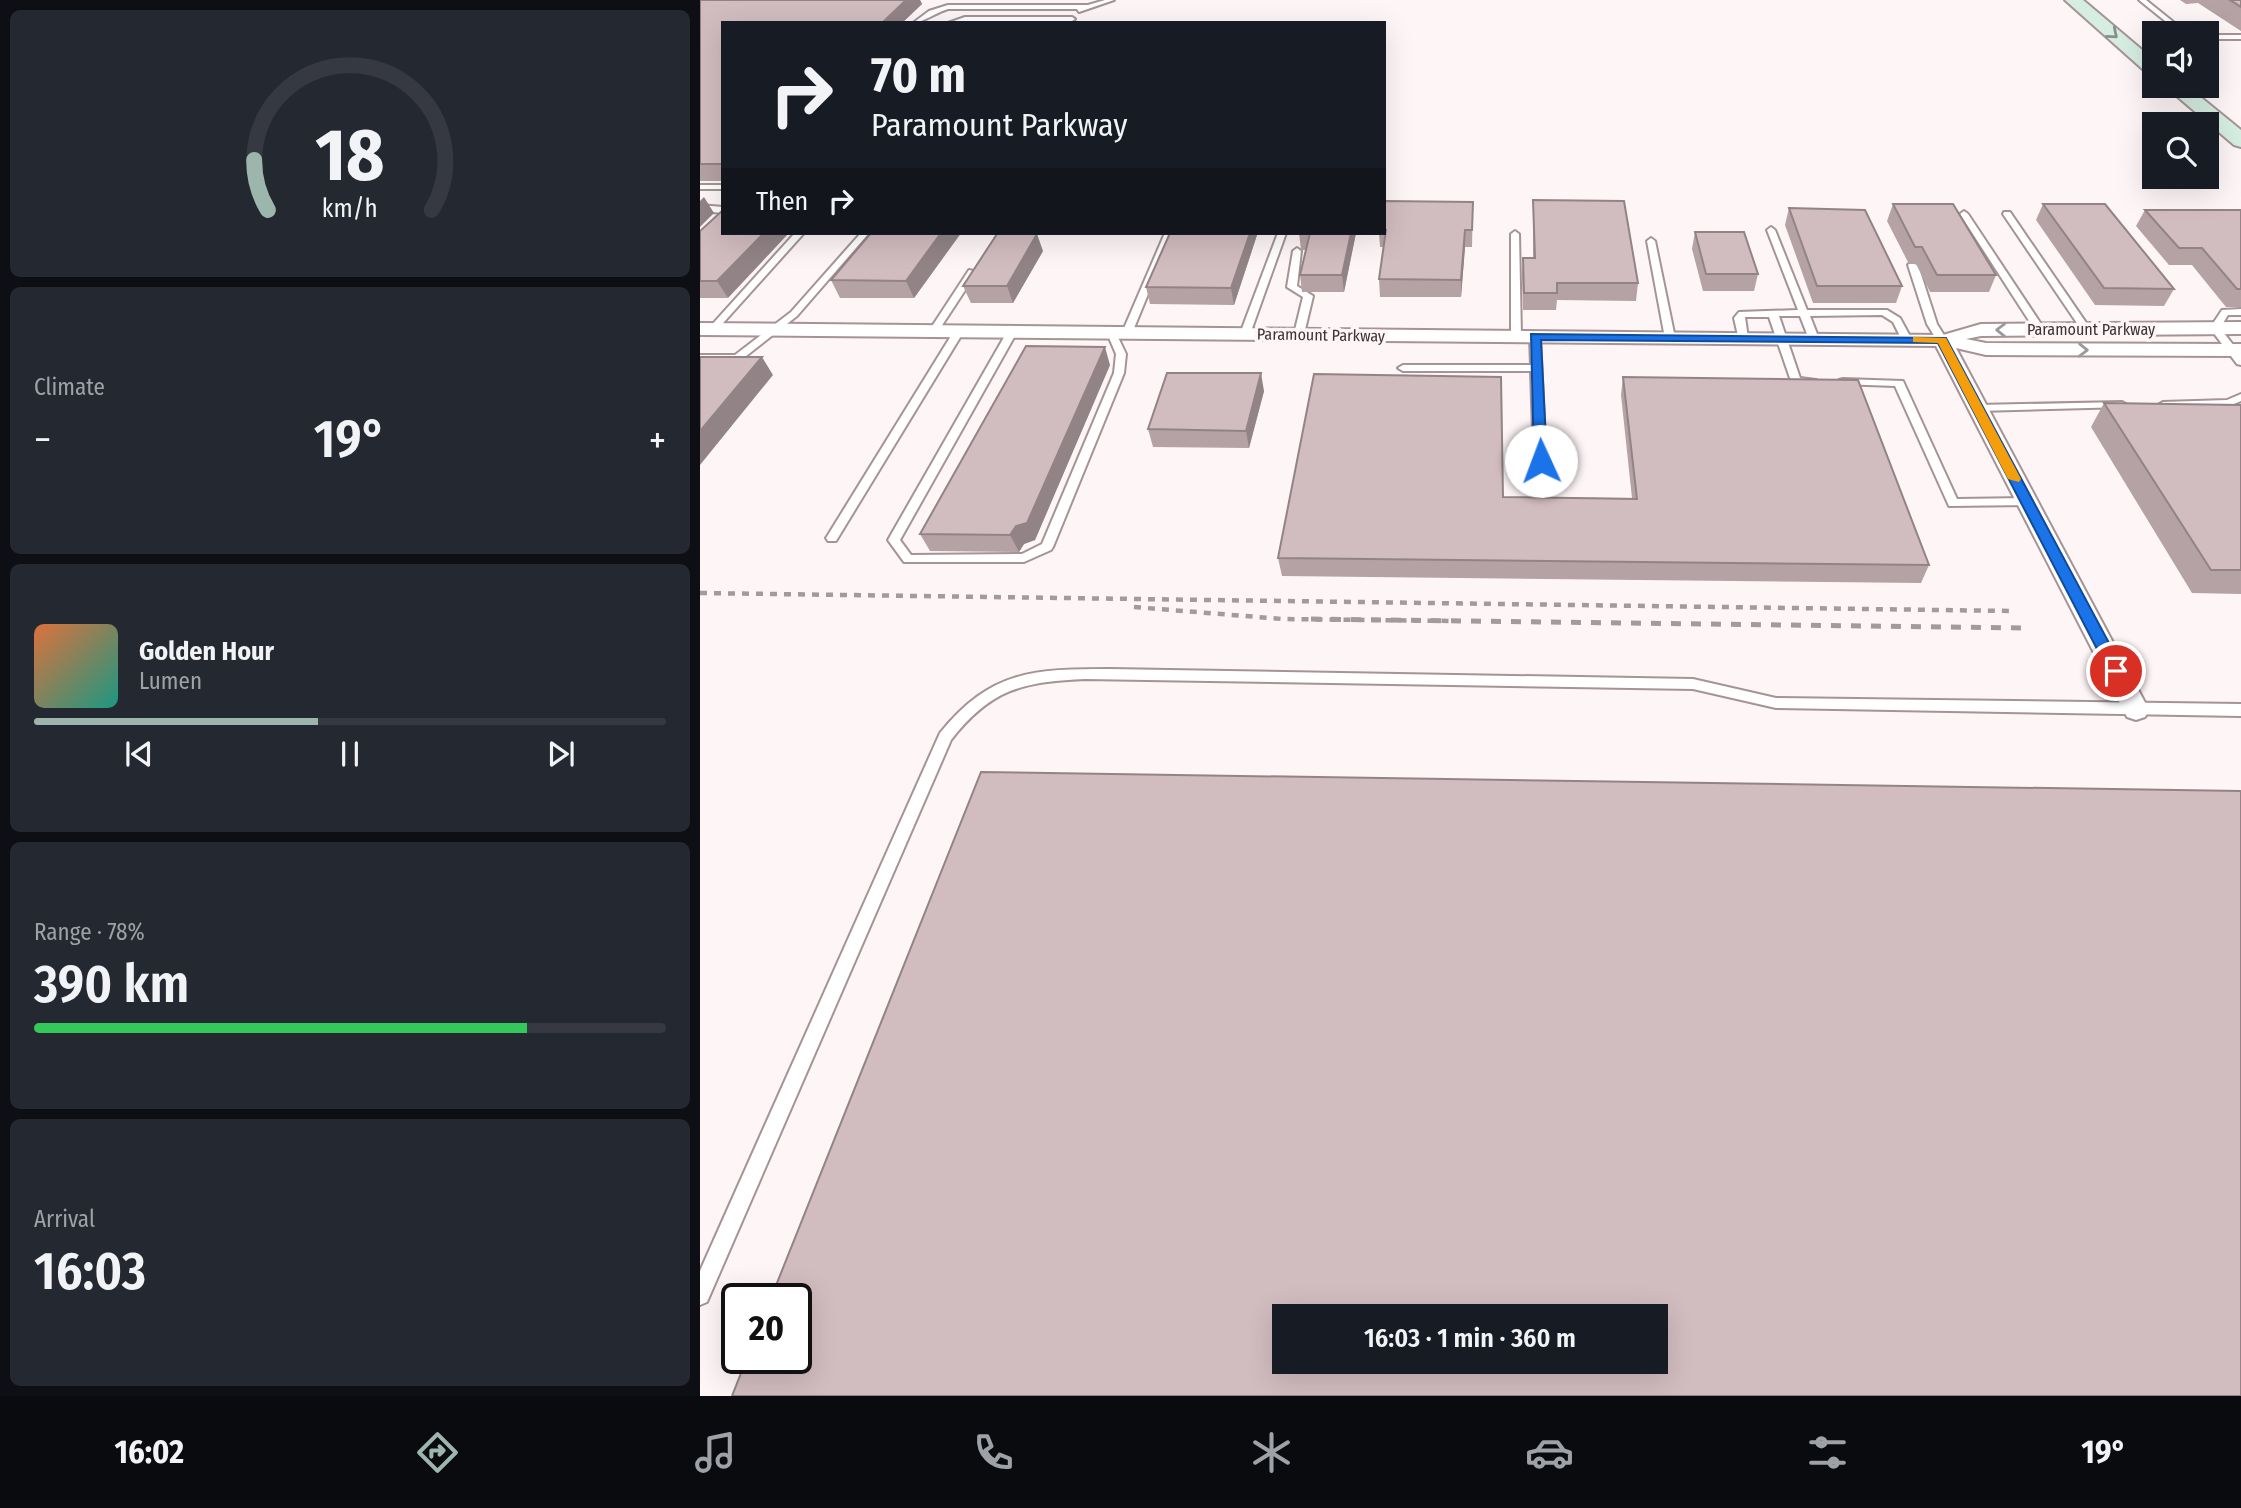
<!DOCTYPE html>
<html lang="en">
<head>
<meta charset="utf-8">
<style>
  :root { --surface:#171b24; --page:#242831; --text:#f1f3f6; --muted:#9ea1a6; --line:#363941; --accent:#9cb6ad }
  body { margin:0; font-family:"Fira Sans Condensed",sans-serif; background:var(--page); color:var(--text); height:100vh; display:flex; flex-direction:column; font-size:26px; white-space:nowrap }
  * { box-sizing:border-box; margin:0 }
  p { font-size:23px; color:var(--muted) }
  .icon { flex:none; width:38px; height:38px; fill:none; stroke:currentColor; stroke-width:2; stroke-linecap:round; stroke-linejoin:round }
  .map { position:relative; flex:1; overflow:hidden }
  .panel { display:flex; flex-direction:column; gap:10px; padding:10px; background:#0d0f14; width:700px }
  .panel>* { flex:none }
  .top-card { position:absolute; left:21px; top:21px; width:665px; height:214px; border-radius:0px; box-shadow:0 7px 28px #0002; background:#171b24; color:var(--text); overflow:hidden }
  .buttons { position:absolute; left:1442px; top:21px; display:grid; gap:14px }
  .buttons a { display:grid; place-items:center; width:77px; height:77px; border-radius:0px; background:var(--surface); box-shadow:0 7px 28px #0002; font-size:35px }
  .speed { position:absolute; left:21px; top:1283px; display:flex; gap:14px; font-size:35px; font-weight:700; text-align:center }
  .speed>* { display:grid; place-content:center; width:91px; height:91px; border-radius:50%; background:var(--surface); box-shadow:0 7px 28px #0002; line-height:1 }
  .speed .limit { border:4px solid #111; border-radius:10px; background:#fff; color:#111 }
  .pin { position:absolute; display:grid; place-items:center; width:60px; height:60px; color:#fff; margin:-30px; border:4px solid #fff; border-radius:50%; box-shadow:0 2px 7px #0007 }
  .me { position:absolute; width:77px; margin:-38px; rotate:358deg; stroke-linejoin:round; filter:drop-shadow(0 0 5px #0008) }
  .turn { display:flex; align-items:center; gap:24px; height:147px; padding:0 35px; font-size:32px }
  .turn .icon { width:91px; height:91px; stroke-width:2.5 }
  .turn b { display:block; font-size:49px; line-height:60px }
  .then { display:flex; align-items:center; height:66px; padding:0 35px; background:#0003; gap:14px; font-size:26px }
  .big { font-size:52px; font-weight:600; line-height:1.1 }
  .panel .tile { flex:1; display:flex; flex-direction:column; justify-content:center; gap:10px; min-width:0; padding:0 24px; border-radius:10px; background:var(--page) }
  .panel .dial { align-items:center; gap:0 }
  .dial svg { height:182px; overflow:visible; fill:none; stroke:var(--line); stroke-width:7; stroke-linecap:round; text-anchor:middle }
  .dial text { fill:var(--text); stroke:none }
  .song { display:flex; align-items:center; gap:21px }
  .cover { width:84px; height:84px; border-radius:10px; background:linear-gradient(135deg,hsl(20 70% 55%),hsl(170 70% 35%)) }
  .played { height:7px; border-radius:4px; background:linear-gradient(90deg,var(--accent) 45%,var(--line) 45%) }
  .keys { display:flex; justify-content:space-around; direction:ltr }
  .heat { display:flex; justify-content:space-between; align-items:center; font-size:38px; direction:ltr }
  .charge { height:10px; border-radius:5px; background:linear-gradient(90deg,#34c759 78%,var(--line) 0) }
  .trip { position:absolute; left:572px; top:1304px; width:396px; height:70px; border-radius:0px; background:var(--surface); box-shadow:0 7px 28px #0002; font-weight:600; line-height:70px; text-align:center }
  .tabs { display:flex; height:112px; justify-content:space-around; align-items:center; background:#090b0e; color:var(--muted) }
  .tabs .icon { width:49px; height:49px }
  .tabs .active { color:var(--accent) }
  .tabs b { font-size:32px; color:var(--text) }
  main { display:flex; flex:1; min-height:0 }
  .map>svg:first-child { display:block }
</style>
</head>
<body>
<main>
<section class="panel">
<div class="tile dial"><svg viewBox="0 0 100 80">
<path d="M14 69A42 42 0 1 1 86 69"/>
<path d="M14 69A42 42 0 0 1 8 47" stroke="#9cb6ad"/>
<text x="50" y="56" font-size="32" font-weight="700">18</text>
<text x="50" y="72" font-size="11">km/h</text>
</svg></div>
<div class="tile"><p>Climate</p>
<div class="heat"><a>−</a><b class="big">19°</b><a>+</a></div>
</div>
<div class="tile">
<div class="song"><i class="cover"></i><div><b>Golden Hour</b><p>Lumen</p></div></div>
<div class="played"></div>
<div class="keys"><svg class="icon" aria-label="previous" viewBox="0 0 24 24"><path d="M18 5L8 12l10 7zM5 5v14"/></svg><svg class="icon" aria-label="pause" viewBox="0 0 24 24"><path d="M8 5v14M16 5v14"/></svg><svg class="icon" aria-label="next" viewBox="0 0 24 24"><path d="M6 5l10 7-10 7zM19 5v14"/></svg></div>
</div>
<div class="tile"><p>Range · 78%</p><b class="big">390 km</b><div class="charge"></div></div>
<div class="tile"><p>Arrival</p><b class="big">16:03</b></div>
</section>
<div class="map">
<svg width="1541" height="1396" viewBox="0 0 1541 1396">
  <rect width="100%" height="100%" fill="#fef5f6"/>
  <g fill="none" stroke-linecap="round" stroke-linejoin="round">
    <defs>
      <g id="lane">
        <path d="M405 0H414L379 12 377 9H248C237 12 222 23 213 23L229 11 248 5H388Z"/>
        <path d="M1439 0H1446L1487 33H1480Z"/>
        <path d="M265 17H372L375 19 372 21 248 23Z"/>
        <rect x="1507" y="35" width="34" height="4"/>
        <rect x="0" y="185" width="23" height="4"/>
        <path d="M0 205 23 207V213L0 211Z"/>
        <path d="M1264 211 1268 214 1345 330 1343 332 1335 330 1260 214Z"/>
        <path d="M1304 212H1310L1391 330 1389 332H1383L1303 214Z"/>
        <path d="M1071 227 1075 230 1107 310H1187L1200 318 1212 340 1211 342H1203L1193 322 1182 315 1110 316 1119 339 1114 342 1109 339 1100 316H1079L1100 378 1116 380V384C1109 386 1096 386 1091 381L1069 317H1045L1048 338 1039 340 1034 318 1039 312 1098 310 1067 230Z"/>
        <path d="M815 231 819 234 821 336 816 339 811 336V234Z"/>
        <path d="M95 233H104L15 332H9V328Z"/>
        <path d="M161 233H169L97 316 41 360 0 361V355H35L91 312Z"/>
        <path d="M465 233H473L432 333 424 335 422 333Z"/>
        <path d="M578 233H586L550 334 542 336 540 334Z"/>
        <path d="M951 238 955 241 975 338 970 341 965 338 947 241Z"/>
        <path d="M597 248 601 251 597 286 613 296 604 334 599 337 594 334 603 297 587 287 593 251Z"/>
        <path d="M1210 263 1218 265 1237 324 1247 340 1246 342H1238L1227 324 1208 265Z"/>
        <path d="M269 270 277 272 237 333H231L229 331Z"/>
        <path d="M1541 309V315H1528L1520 328 1541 355V365L1537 364 1510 328 1522 310Z"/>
        <path d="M259 328 264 331 136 541H128L126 538 128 535 254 331Z"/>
        <path d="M312 329 317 332 200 540 211 555 322 554 342 544 414 373 416 354 407 333 415 331 426 354 424 373 353 547 351 550 324 562H204L188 540 307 332Z"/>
        <path d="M835 334 840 337 846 461 840 465 834 461 831 371H703L698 368 703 365H831L830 337Z"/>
        <path d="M1143 379 1203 381 1257 499 1327 498 1331 499V505L1249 506 1195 386 1139 384V380Z"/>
        <path d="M1541 394V401L1529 406 1463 408 1458 405 1463 402 1527 400Z"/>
        <path d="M1422 402 1427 405 1426 407 1278 411 1273 408 1278 405Z"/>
        <path d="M410 669 993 679 1076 698 1541 704V716L1076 708 993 689 385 679C322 682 291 689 251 740L7 1302 0 1305V1271L240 733C291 670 334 669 410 669Z"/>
      </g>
      <path id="street" d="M1541 322V334L1281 336 1266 339 1286 343 1541 344V356L1286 355 1256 348 1449 710 1445 717 1436 720 1427 717 1236 346 0 335V323L1243 335 1281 324Z"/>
      <g id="secondary">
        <path d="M1365 0H1383L1454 60V75L1447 73Z"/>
        <path d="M1465 86H1487L1541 130V147L1534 145Z"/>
      </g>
    </defs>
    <use href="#lane" stroke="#a69395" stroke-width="4"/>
    <use href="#street" stroke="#a69395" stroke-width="4"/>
    <use href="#secondary" stroke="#a69395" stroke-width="4"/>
    <use href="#lane" fill="#fff" fill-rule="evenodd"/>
    <use href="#street" fill="#fff" fill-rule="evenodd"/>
    <use href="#secondary" fill="#d6eee2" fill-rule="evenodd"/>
    <g stroke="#a29a9b" stroke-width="4.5" stroke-dasharray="7 7" stroke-linecap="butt">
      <path d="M0 593 1312 611"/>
      <path d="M434 607 582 619 755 621"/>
    </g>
    <path stroke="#a29a9b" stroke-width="5" stroke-dasharray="10 10" stroke-linecap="butt" d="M611 619 1326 628"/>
  </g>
  <g fill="#b4a2a4">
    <path d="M0 0H220L222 4 202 23H23V181H0Z"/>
    <path d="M1480 0H1541V31L1498 3 1486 4Z"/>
    <path d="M833 200 938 283 936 301 857 300 856 310H823L822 275 823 258H833Z"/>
    <path d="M773 202 772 247H765L761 297H680L679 279 683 247H680L679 233H684V205Z"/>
    <path d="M1193 204 1296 275 1289 292H1230L1216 264H1209L1187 221Z"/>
    <path d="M1343 204 1474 289 1464 306 1395 305 1336 220Z"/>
    <path d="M1089 208 1202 286 1196 303H1113L1085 225Z"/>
    <path d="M1445 210H1541V307H1526L1492 265H1469L1436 226Z"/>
    <path d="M0 231 28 298H0Z"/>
    <path d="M995 232 1058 274 1054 291H1003L992 249Z"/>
    <path d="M261 233 214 298H140L131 280Z"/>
    <path d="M470 233H573L572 235H557L534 305 450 304 446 287Z"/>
    <path d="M599 233H656L644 292H602L600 275 606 250H601Z"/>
    <path d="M343 251 313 303H271L263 286Z"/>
    <path d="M410 365 335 540 324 544 319 552 230 551 220 534Z"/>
    <path d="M923 377 1229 565 1221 583 582 576 578 558 803 497 932 498 921 395Z"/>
    <path d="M564 391 549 448 453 447 448 429Z"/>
    <path d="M1404 403 1541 405V594L1492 593 1391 427Z"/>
  </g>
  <g fill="#928486">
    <path d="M206 0H220L222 4 202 23H182Z"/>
    <path d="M4 197 14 213 0 227V201Z"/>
    <path d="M765 230V247L761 297V280Z"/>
    <path d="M64 233H89L28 298 17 281Z"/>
    <path d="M241 233H261L214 298 206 281Z"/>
    <path d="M550 233H557V235L534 305 531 288Z"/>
    <path d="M651 233H656L644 292 642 275Z"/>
    <path d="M337 234 343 251 313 303 307 286Z"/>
    <path d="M405 347 410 365 335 540 324 544 319 552 310 535Z"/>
    <path d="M62 357 73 375 0 465V431Z"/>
    <path d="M561 373 564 391 549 448 546 431Z"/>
  </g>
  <g fill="#d1bcbf" stroke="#928486" stroke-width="2" fill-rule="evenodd">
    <path d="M0 0H206L182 23H23V164H0Z"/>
    <path d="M1530 0H1541V7Z"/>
    <path d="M833 200 924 201 938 283H857V293H824L823 258H835Z"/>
    <path d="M685 201 773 202 772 230H765L761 280 679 279 686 230H684Z"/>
    <path d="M1193 204H1253L1296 275H1237L1222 247H1215Z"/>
    <path d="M1343 204H1405L1474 289 1404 288Z"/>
    <path d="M1089 208 1165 210 1202 286H1117Z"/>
    <path d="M23 210V233H64L17 281H0V231Z"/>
    <path d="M1445 210H1541V289H1537L1502 248H1479Z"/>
    <path d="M995 232H1044L1058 274H1006Z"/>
    <path d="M171 233H241L206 281 131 280Z"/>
    <path d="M470 233H550L531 288 446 287Z"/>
    <path d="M599 233H651L642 275H600L610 233Z"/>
    <path d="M297 234H337L307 286H263Z"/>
    <path d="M326 346 405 347 327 523 316 526 310 535 220 534Z"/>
    <path d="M0 357H62L0 431Z"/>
    <path d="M467 373H561L546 431 448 429Z"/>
    <path d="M614 374 801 377 803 497 937 499 923 377 1158 380 1229 565 578 558Z"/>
    <path d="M1404 403 1541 405V570H1511Z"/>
    <path d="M281 772 1541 791V1396H32L47 1358H96V1298H71ZM584 1316H956V1362H584Z"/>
  </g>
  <defs><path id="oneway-chevron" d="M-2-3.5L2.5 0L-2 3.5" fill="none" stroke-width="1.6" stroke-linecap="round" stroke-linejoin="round" transform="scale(1.75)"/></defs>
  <use stroke="#88908b" href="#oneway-chevron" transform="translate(1413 34) rotate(40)"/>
  <g stroke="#9d999a">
    <use href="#oneway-chevron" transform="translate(1301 330) rotate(-179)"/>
    <use href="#oneway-chevron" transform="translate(1383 350) rotate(1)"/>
  </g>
  <path fill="#1a73e8" stroke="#114b97" stroke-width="2" d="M831 334 1246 338 1424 671 1422 676H1411L1238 343 841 340 847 461 841 465 834 461Z"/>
  <path fill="#f59e0b" d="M1213 337 1246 338 1321 479 1319 482 1308 479 1238 343 1213 342Z"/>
  <g text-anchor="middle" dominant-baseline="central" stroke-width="7" stroke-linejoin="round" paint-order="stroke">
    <g font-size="16" fill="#3b3334" stroke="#fef5f6">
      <text x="1391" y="329">Paramount Parkway</text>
      <text transform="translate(621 335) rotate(1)">Paramount Parkway</text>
    </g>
  </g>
</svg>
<div class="buttons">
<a><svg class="icon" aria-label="sound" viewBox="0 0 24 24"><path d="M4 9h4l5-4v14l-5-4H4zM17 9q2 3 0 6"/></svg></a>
<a><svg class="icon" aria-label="search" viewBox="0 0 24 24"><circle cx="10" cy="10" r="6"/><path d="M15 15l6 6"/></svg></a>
</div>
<div class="speed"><div class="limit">20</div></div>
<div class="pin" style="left:1416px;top:671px;background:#d93025"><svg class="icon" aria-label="arrive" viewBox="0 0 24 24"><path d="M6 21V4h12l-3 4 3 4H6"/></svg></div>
<svg class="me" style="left:841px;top:461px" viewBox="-20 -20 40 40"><circle r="19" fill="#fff"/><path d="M0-13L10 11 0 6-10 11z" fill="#1a73e8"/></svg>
<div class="trip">16:03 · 1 min · 360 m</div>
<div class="top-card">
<div class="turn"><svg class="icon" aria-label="right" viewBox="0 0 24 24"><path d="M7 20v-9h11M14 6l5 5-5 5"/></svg><div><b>70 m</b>Paramount Parkway</div></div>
<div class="then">Then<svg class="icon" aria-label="right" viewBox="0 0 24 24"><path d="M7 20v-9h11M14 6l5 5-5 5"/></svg></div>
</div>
</div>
</main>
<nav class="tabs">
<b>16:02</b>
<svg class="icon active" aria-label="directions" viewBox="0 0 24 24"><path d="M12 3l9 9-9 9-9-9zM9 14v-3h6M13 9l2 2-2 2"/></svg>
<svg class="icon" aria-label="music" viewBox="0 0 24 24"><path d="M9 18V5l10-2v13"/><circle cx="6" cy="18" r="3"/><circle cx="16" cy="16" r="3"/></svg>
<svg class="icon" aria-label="phone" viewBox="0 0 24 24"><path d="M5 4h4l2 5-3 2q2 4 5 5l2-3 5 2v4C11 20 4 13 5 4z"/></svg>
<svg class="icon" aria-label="climate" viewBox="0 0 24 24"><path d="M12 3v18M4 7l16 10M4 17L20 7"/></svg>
<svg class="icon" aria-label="car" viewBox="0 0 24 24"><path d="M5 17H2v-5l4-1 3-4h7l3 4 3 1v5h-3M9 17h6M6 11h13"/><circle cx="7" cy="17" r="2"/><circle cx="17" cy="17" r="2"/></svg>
<svg class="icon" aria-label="filters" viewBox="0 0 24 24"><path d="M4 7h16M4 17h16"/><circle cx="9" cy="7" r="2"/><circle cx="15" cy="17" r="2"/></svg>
<b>19°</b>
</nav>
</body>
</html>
